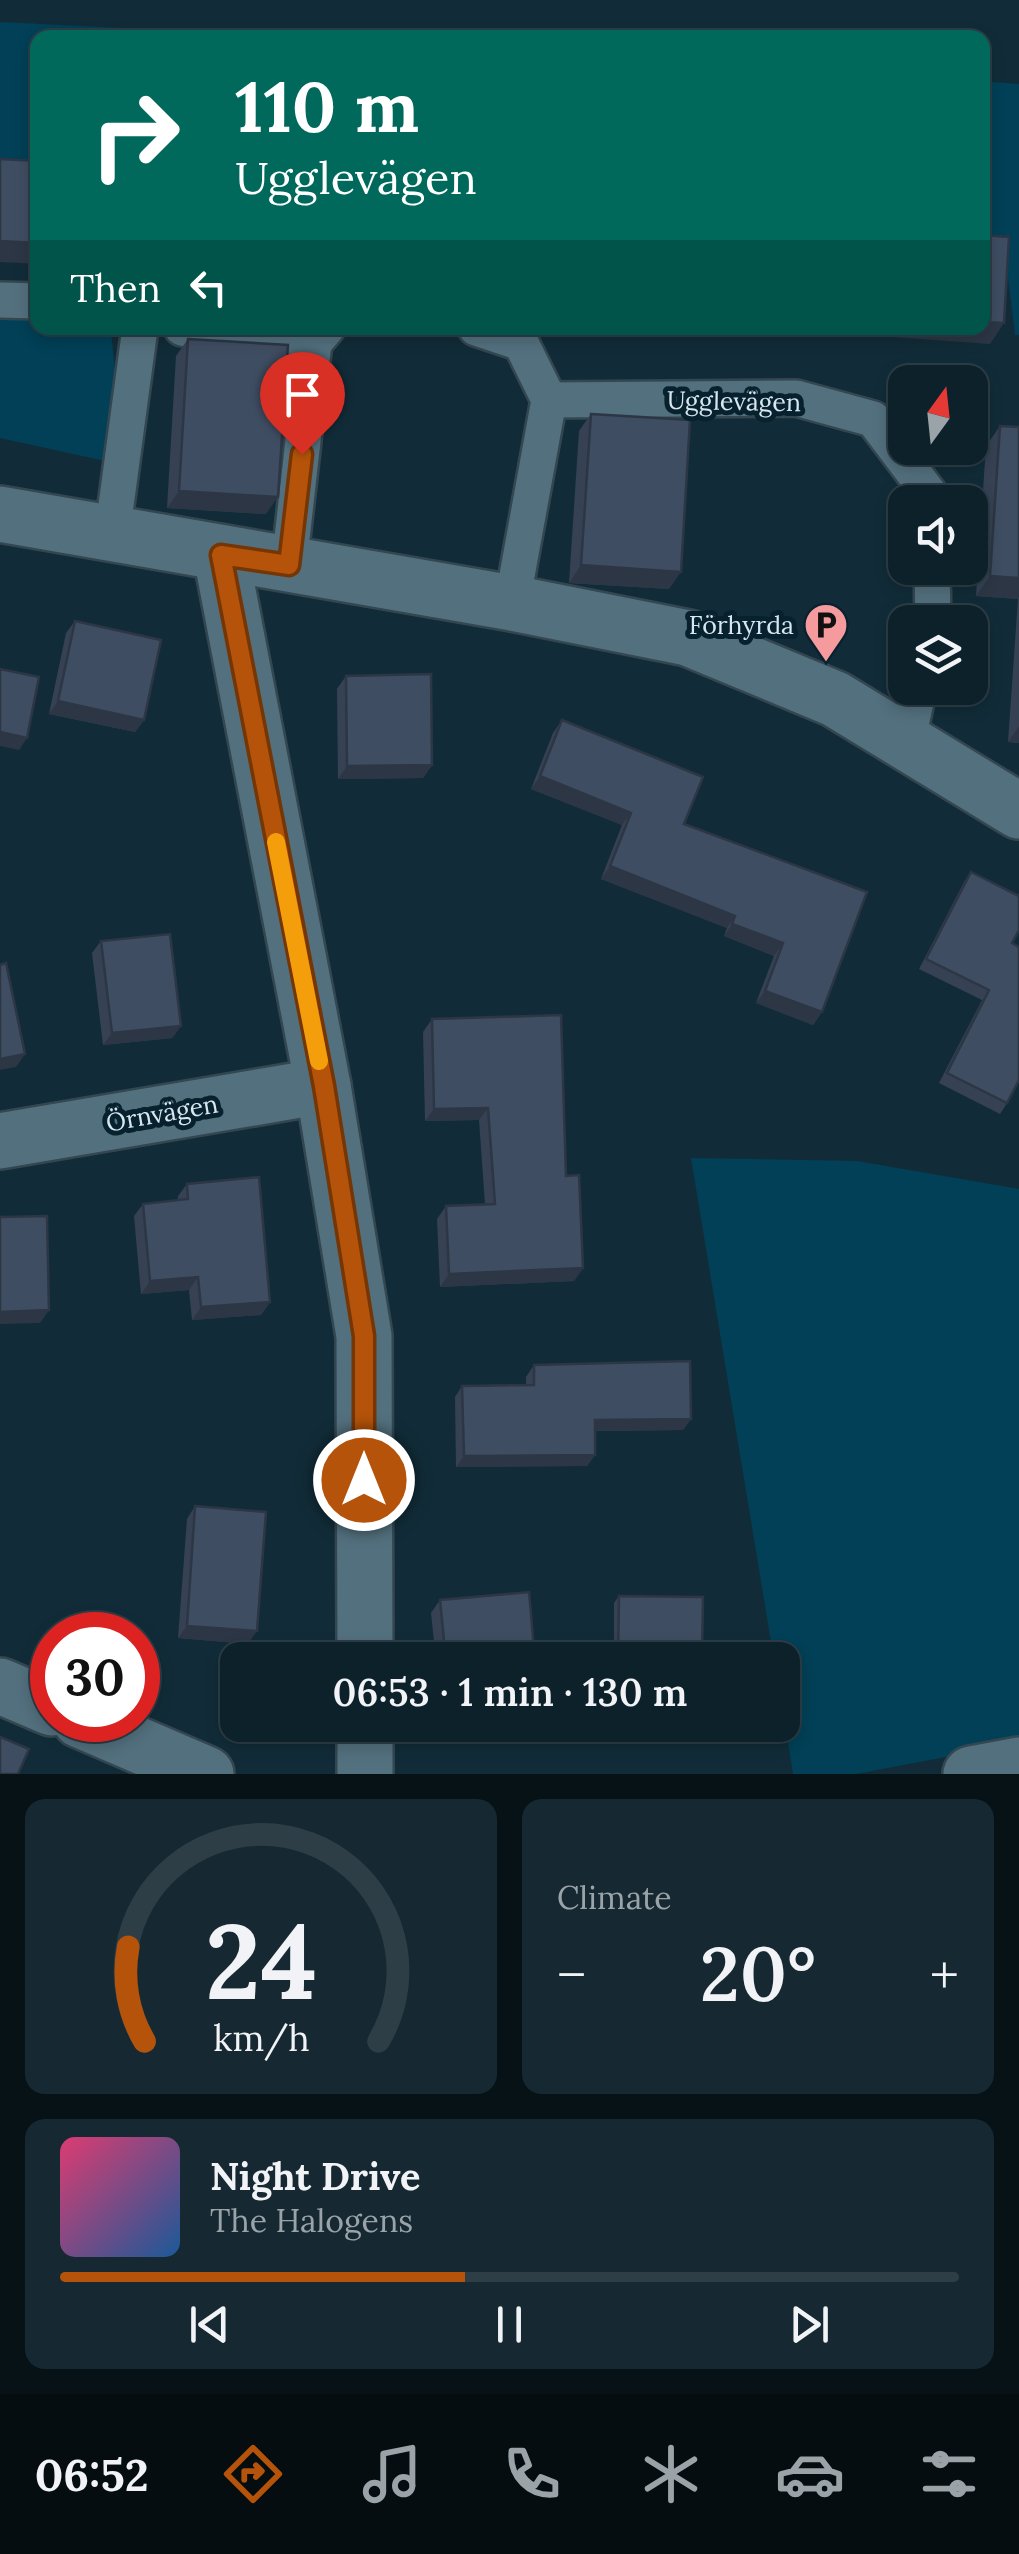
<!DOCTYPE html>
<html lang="en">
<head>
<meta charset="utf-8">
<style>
  :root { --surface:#0d212a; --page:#162932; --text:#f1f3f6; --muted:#9aa3a8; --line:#2d3e47; --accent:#b45309 }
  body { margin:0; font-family:Lora,serif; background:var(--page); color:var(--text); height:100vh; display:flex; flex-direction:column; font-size:38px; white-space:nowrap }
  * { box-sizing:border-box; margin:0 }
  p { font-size:32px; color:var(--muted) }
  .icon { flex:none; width:55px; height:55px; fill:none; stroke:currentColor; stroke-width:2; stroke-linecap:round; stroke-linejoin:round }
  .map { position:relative; height:1774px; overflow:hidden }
  .drawer { display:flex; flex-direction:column; gap:25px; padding:25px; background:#071217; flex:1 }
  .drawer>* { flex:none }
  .guide { position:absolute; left:30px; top:30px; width:960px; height:305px; border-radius:20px; box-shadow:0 5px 15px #0003,0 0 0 2px var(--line); background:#00695c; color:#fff; overflow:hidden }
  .needle { width:65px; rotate:15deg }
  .controls { position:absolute; left:888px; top:365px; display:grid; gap:20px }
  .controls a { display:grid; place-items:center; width:100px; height:100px; border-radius:20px; background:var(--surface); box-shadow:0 5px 15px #0003,0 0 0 2px var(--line); font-size:50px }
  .speed { position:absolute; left:30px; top:1612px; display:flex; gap:20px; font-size:50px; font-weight:700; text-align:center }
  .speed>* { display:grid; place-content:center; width:130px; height:130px; border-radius:50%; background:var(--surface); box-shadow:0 5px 15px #0003,0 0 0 2px var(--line); line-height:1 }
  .speed .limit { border:15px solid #d22; background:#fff; color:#111 }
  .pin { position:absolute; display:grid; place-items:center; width:85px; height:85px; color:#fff; margin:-102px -42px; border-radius:50% 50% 50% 0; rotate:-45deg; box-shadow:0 0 10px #0007 }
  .pin .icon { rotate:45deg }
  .me { position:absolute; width:110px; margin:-55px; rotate:0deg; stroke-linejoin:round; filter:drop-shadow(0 0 8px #0008) }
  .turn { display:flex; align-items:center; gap:35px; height:210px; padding:0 40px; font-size:45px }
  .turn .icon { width:130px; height:130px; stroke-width:2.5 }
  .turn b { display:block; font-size:70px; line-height:85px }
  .then { display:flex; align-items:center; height:95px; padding:0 40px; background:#0003; gap:20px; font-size:38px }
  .big { font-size:75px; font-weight:600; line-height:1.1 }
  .drawer .tile { flex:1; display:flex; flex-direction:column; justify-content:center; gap:15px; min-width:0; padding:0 35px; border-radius:20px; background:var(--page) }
  .drawer .dial { align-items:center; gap:0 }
  .dial svg { height:260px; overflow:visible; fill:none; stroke:var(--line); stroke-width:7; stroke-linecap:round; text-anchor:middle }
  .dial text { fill:var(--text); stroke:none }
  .song { display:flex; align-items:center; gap:30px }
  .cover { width:120px; height:120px; border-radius:15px; background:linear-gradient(135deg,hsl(340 70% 55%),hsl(210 70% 35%)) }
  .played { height:10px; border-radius:5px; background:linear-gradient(90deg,var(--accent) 45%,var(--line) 45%) }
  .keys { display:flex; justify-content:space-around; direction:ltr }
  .heat { display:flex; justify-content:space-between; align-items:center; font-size:55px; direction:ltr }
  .drawer .tiles { flex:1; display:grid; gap:25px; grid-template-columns:1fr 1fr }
  .tile:last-child { grid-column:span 2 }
  .trip { position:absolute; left:220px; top:1642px; width:580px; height:100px; border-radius:20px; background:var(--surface); box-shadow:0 5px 15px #0003,0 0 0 2px var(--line); font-weight:600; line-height:100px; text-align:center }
  .menu { display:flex; height:160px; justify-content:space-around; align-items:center; background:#050d11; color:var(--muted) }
  .menu .icon { width:70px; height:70px }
  .menu .on { color:var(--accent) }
  .menu b { font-size:45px; color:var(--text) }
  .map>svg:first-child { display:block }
</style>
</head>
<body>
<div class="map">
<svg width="1019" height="1774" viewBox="0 0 1019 1774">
  <rect width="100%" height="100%" fill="#112c38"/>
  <g fill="#014057">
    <path d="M0 22 305 37 38 38 37 165 0 162Z"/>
    <path d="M982 81 1019 84V335H1015L1003 236 983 235Z"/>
    <path d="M0 313H37L38 328H105L111 332 115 370 105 461 0 438Z"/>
    <path d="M691 1158 857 1161 1019 1189V1743L856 1774H793L783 1709 782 1660H774Z"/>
  </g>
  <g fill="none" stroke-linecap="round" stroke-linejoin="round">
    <defs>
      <g id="lane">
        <path d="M0 300 38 301"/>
        <path d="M182 328 314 343 327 328"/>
        <path d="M476 328 521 343 549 400 512 603"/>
        <path d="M549 400 796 398 873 419 931 496V502"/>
        <path d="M112 535 140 328"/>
        <path d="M289 565 314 343"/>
        <path d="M932 568 933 622"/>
        <path d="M907 743 919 688"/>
      </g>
      <g id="street">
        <path d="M0 514 512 603 688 638 835 699 1019 811"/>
        <path d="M221 555 323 1086 364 1336 365 1660"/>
        <path d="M0 1141 323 1086"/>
        <path d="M0 1686 52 1708"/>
        <path d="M80 1720 206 1774"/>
        <path d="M365 1725V1774"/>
        <path d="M971 1774 1019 1765"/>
      </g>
    </defs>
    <use href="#lane" stroke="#344751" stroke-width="40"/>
    <use href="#street" stroke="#344751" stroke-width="60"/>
    <use href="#lane" stroke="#53707e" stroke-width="35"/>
    <use href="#street" stroke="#53707e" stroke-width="55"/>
  </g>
  <g fill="#364254">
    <path d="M188 339 266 514 167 508 176 356Z"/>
    <path d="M591 414 669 589 569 583 579 431Z"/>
    <path d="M1000 426 1019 427V743L1008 742 1018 599 976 596 986 446Z"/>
    <path d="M75 621 144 720 135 732 49 714 66 633Z"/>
    <path d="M346 676 432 765 423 778 338 779 337 689Z"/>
    <path d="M562 720 684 824 867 892 822 1012 813 1025 756 1003 774 956 724 936 727 928 601 879 622 825 531 789 553 733Z"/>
    <path d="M971 872 1012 943 1007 1103 1000 1114 939 1083 982 1000 919 969 964 882Z"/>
    <path d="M101 941 181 1026 172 1038 103 1045 92 953Z"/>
    <path d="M432 1019 566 1176 583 1268 574 1281 440 1287 437 1219 446 1206 485 1204 479 1120 425 1121 423 1032Z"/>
    <path d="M187 1184 270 1302 261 1315 192 1320 189 1290 141 1294 134 1216 143 1204 178 1200V1196Z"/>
    <path d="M534 1365 691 1419 683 1430 595 1431V1455L587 1466 456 1467 455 1397 462 1386 526 1385V1377Z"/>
    <path d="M195 1506 248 1644 178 1638 187 1519Z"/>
    <path d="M619 1596 702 1656 738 1660H614V1603Z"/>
    <path d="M440 1600 535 1660H436L431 1613Z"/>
  </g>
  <g fill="#2c3645">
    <path d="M0 241 38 243V264L0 262Z"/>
    <path d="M982 322 1004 323 990 344 837 333 842 328H982Z"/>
    <path d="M179 491 278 497 266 514 167 508Z"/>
    <path d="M581 565 681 572 669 589 569 583Z"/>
    <path d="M990 576 1019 578V597L1018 599 976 596Z"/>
    <path d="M58 701 144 720 135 732 49 714Z"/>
    <path d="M1019 726V743L1008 742Z"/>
    <path d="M0 732 27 738 19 750 0 746Z"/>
    <path d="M432 765 423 778 338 779 347 766Z"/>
    <path d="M540 776 631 813 622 825 531 789Z"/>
    <path d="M610 866 735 916 727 928 601 879Z"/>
    <path d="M732 924 783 943 774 956 724 936Z"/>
    <path d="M765 991 822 1012 813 1025 756 1003Z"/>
    <path d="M181 1026 172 1038 103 1045 112 1033Z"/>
    <path d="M25 1054 16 1067 0 1070V1059Z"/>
    <path d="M488 1108 479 1120 425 1121 434 1109Z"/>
    <path d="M583 1268 574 1281 440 1287 449 1274Z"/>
    <path d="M198 1277 189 1290 141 1294 150 1281Z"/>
    <path d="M270 1302 261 1315 192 1320 201 1307Z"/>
    <path d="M49 1310 40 1323 0 1324V1312Z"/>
    <path d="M691 1419 683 1430 587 1431 595 1420Z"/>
    <path d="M595 1455 587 1466 456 1467 464 1456Z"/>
    <path d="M187 1626 257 1631 248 1644 178 1638Z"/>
  </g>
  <g fill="#3f4d62" stroke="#2c3645" stroke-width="2.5">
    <path d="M0 159 38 161V243L0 241Z"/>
    <path d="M982 235 1009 237 1004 323 982 322Z"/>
    <path d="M188 339 288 345 278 497 179 491Z"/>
    <path d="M591 414 690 420 681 572 581 565Z"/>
    <path d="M1000 426 1019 427V578L990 576Z"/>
    <path d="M75 621 161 640 144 720 58 701Z"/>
    <path d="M0 669 39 677 27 738 0 732Z"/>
    <path d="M431 674 432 765 347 766 346 676Z"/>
    <path d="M562 720 703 777 684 824 867 892 822 1012 765 991 783 943 732 924 735 916 610 866 631 813 540 776Z"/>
    <path d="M971 872 1019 896V930L1012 943 1019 947V1080L1007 1103 947 1073 989 990 926 959Z"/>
    <path d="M170 934 181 1026 112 1033 101 941Z"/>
    <path d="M6 963 25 1054 0 1059V965Z"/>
    <path d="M561 1015 566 1176 579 1175 583 1268 449 1274 446 1206 495 1204 488 1108 434 1109 432 1019Z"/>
    <path d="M259 1177 270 1302 201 1307 198 1277 150 1281 143 1204 188 1199 187 1184Z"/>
    <path d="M47 1216 49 1310 0 1312V1217Z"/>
    <path d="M690 1361 691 1419 595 1420V1455L464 1456 462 1386 534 1385V1365Z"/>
    <path d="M195 1506 266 1512 257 1631 187 1626Z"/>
    <path d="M529 1592 535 1660H446L440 1600Z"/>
    <path d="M619 1596 703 1597 702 1656H738V1660H618Z"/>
    <path d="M0 1737 29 1749 18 1774H0Z"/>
  </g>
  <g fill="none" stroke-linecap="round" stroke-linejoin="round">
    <defs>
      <path id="route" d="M302 454 289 565 221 555 324 1086 364 1336V1480"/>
    </defs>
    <use href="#route" stroke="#753606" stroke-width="25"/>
    <use href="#route" stroke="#b45309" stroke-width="18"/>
    <path stroke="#f59e0b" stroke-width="18" d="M276 842 319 1061"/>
  </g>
  <defs>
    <symbol id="parking-pin" viewBox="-11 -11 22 30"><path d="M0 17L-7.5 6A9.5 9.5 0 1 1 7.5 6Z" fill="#f59b9d" stroke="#07222e"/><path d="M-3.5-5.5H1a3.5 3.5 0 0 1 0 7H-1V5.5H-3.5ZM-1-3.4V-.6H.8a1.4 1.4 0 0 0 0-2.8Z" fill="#111"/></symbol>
  </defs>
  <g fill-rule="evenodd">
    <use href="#parking-pin" x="801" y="600" width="50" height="68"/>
  </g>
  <g text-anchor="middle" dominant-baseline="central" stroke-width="10" stroke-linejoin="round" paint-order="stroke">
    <g font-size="25" fill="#d7e7ef" stroke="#07222e">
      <text transform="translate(734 401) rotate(1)">Ugglevägen</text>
      <text transform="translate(162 1113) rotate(-10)">Örnvägen</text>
    </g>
    <g font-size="25" fill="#d7e7ef" stroke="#07222e" text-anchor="end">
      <text x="794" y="625">Förhyrda</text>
    </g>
  </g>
</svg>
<div class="controls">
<a><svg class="needle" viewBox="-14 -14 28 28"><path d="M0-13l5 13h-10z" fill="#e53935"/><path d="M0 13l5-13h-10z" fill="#9aa3a8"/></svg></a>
<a><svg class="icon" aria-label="sound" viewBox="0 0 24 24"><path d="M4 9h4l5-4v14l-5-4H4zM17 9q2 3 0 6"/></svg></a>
<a><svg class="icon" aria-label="layers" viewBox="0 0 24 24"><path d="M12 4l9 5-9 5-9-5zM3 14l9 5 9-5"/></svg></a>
</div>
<div class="speed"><div class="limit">30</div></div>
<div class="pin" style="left:302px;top:454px;background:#d93025"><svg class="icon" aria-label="arrive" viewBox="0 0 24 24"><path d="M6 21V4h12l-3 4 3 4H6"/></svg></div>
<svg class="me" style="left:364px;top:1480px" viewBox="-20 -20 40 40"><circle r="17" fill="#b45309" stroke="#fff" stroke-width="3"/><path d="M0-11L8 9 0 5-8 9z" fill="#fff"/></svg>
<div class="trip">06:53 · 1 min · 130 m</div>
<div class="guide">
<div class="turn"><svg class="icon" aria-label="right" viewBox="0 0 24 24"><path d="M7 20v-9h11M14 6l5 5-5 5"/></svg><div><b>110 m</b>Ugglevägen</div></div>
<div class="then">Then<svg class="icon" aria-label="left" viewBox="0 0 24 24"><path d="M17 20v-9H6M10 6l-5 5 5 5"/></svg></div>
</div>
</div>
<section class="drawer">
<div class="tiles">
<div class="tile dial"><svg viewBox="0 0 100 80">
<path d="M14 69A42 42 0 1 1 86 69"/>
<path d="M14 69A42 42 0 0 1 9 40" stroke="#b45309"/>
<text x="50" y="56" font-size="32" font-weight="700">24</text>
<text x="50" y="72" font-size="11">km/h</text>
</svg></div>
<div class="tile"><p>Climate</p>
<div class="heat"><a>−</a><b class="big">20°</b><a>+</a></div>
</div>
<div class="tile">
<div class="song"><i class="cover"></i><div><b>Night Drive</b><p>The Halogens</p></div></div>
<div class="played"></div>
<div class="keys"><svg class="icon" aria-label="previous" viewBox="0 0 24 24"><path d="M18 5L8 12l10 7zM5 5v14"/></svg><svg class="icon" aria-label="pause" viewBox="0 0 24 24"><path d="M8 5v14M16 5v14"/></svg><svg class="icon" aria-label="next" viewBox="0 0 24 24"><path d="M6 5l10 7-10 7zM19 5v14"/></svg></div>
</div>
</div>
</section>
<nav class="menu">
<b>06:52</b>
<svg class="icon on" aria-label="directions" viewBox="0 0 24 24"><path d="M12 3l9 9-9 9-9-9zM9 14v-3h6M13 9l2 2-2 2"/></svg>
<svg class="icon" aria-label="music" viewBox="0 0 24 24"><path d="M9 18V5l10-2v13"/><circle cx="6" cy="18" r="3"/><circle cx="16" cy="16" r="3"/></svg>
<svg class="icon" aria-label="phone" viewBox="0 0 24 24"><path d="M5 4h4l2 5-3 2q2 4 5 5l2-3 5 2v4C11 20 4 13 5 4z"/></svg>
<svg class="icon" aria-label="climate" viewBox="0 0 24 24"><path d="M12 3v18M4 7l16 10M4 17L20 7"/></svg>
<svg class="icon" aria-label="car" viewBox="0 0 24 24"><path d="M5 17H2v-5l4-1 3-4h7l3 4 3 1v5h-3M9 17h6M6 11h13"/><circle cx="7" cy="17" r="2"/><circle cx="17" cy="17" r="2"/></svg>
<svg class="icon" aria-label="filters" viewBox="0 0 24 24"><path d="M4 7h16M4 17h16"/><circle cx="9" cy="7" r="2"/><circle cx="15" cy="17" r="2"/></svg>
</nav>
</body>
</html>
